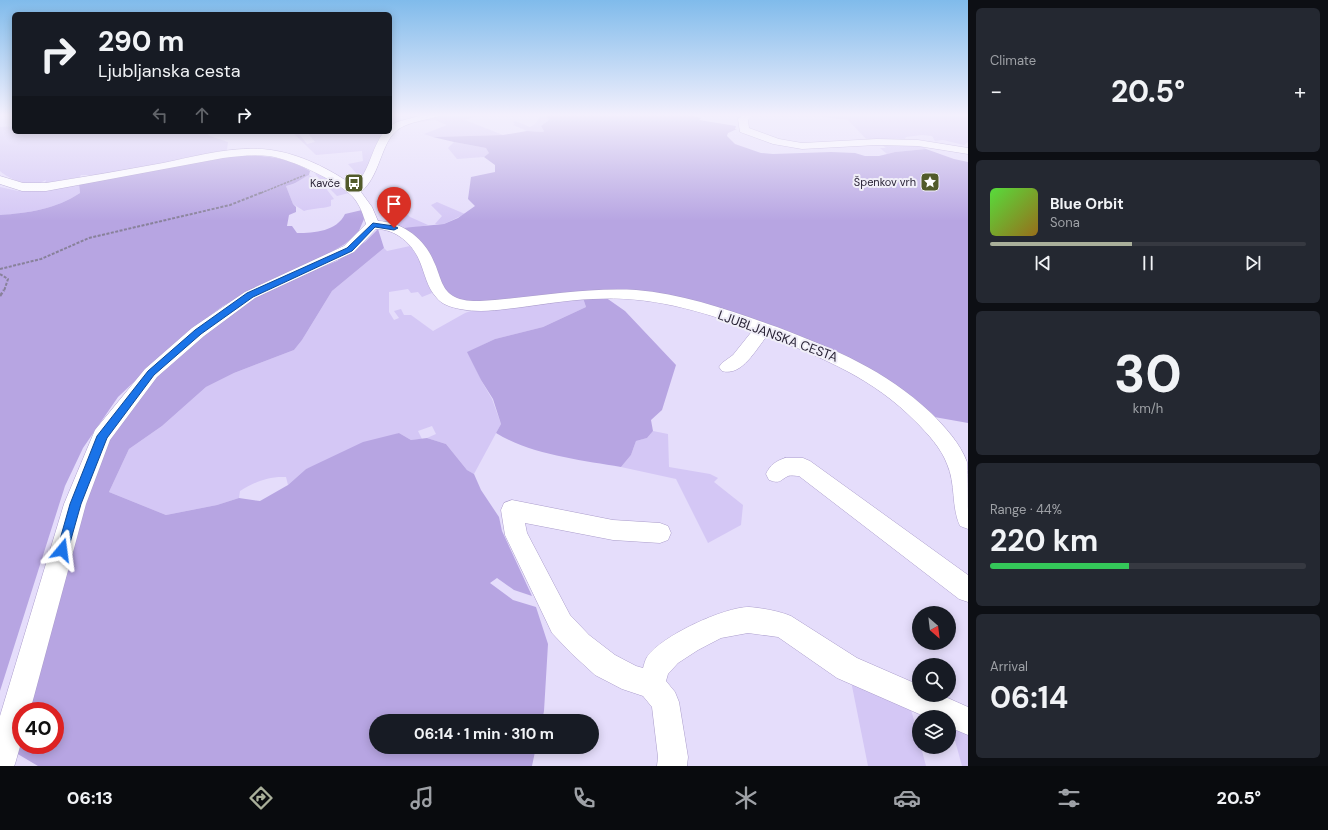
<!DOCTYPE html>
<html lang="en">
<head>
<meta charset="utf-8">
<style>
  :root { --surface:#171b24; --page:#242831; --text:#f1f3f6; --muted:#9ea1a6; --line:#363941; --accent:#a9af9a }
  body { margin:0; font-family:"DM Sans",sans-serif; background:var(--page); color:var(--text); height:100vh; display:flex; flex-direction:column; font-size:15px; white-space:nowrap }
  * { box-sizing:border-box; margin:0 }
  p { font-size:13px; color:var(--muted) }
  .icon { flex:none; width:22px; height:22px; fill:none; stroke:currentColor; stroke-width:2; stroke-linecap:round; stroke-linejoin:round }
  .map { position:relative; flex:1; overflow:hidden }
  .sheet { display:flex; flex-direction:column; gap:8px; padding:8px; background:#0d0f14; width:360px }
  .sheet>* { flex:none }
  .top-card { position:absolute; left:12px; top:12px; width:380px; height:122px; border-radius:6px; box-shadow:0 2px 10px #0003; background:#171b24; color:var(--text); overflow:hidden }
  .needle { width:26px; rotate:152deg }
  .fabs { position:absolute; left:912px; top:606px; display:grid; gap:8px }
  .fabs a { display:grid; place-items:center; width:44px; height:44px; border-radius:50%; background:var(--surface); box-shadow:0 2px 10px #0003; font-size:20px }
  .speed { position:absolute; left:12px; top:702px; display:flex; gap:8px; font-size:20px; font-weight:700; text-align:center }
  .speed>* { display:grid; place-content:center; width:52px; height:52px; border-radius:50%; background:var(--surface); box-shadow:0 2px 10px #0003; line-height:1 }
  .speed .limit { border:6px solid #d22; background:#fff; color:#111 }
  .pin { position:absolute; display:grid; place-items:center; width:34px; height:34px; color:#fff; margin:-41px -17px; border-radius:50% 50% 50% 0; rotate:-45deg; box-shadow:0 0 4px #0007 }
  .pin .icon { rotate:45deg }
  .me { position:absolute; width:44px; margin:-22px; rotate:16deg; stroke-linejoin:round; filter:drop-shadow(0 0 3px #0008) }
  .turn { display:flex; align-items:center; gap:14px; height:84px; padding:0 20px; font-size:18px }
  .turn .icon { width:52px; height:52px; stroke-width:2.5 }
  .turn b { display:block; font-size:28px; line-height:34px }
  .lanes { display:flex; align-items:center; height:38px; padding:0 20px; background:#0003; justify-content:center; gap:20px; direction:ltr }
  .lanes .off { opacity:.35 }
  .big { font-size:30px; font-weight:700; line-height:1.1 }
  .sheet .tile { flex:1; display:flex; flex-direction:column; justify-content:center; gap:6px; min-width:0; padding:0 14px; border-radius:6px; background:var(--page) }
  .sheet .dial { align-items:center; gap:0 }
  .dial b { font-size:52px; line-height:1 }
  .song { display:flex; align-items:center; gap:12px }
  .cover { width:48px; height:48px; border-radius:6px; background:linear-gradient(135deg,hsl(110 70% 55%),hsl(40 70% 35%)) }
  .played { height:4px; border-radius:2px; background:linear-gradient(90deg,var(--accent) 45%,var(--line) 45%) }
  .keys { display:flex; justify-content:space-around; direction:ltr }
  .heat { display:flex; justify-content:space-between; align-items:center; font-size:22px; direction:ltr }
  .charge { height:6px; border-radius:3px; background:linear-gradient(90deg,#34c759 44%,var(--line) 0) }
  .trip { position:absolute; left:369px; top:714px; width:230px; height:40px; border-radius:20px; background:var(--surface); box-shadow:0 2px 10px #0003; font-weight:700; line-height:40px; text-align:center }
  .tabs { display:flex; height:64px; justify-content:space-around; align-items:center; background:#090b0e; color:var(--muted) }
  .tabs .icon { width:28px; height:28px }
  .tabs .active { color:var(--accent) }
  .tabs b { font-size:18px; color:var(--text) }
  main { display:flex; flex:1; min-height:0 }
  .map>svg:first-child { display:block }
</style>
</head>
<body>
<main>
<div class="map">
<svg width="968" height="766" viewBox="0 0 968 766">
  <rect width="100%" height="100%" fill="#e5ddfb"/>
  <g fill="#d4c7f5">
    <path d="M441 114H483L465 120 503 135 433 137 424 134 447 125 435 120 407 124Z"/>
    <path d="M542 114H544L549 120 547 123 543 125 544 131 543 132 527 131 513 125 515 124 513 122 515 121 530 127 535 124Z"/>
    <path d="M818 114H968V142L964 145 943 140 935 141 932 136 922 135 906 137 905 139 907 141H868L848 120 829 118Z"/>
    <path d="M14 126V132H205L210 136 228 142 227 150 220 153 98 175H81L80 177 88 176 45 183 46 180C44 181 42 182 40 183 30 188 7 178 0 171V127Z"/>
    <path d="M292 132H306L299 134 307 144 315 142 307 132H384C373 146 375 172 356 180L355 177 357 174 348 164 363 161 362 151 316 155Z"/>
    <path d="M454 142 486 148 489 150V153L484 157 457 159 448 148Z"/>
    <path d="M880 143 919 144 926 149 895 152 887 154 880 148H886Z"/>
    <path d="M316 173 341 186 349 193 337 196 315 174Z"/>
    <path d="M309 175 322 183 334 199 331 200V206C321 209 313 208 304 211L293 204 286 186C298 184 299 179 309 175Z"/>
    <path d="M79 184 80 193C56 209 28 213 0 215V187L18 191Z"/>
    <path d="M381 200 387 201C390 206 388 210 395 212L401 208 410 217 428 225C394 232 397 226 376 201Z"/>
    <path d="M437 202 465 214 444 224H435L442 216 431 205Z"/>
    <path d="M410 246 421 260 432 293 422 297 418 292 411 293 408 289 389 292V312L394 320 399 318 394 311 401 309 404 315H411L433 331 465 313 476 309 583 298 586 307 543 327 495 339 468 352 481 380 492 399 501 424 474 474 467 470 446 444 427 438 436 434 432 426 418 431 422 439 411 440 399 433 306 469 288 485 286 477C268 476 255 482 240 491L239 498 217 505 166 515 109 492 129 449 162 426 206 387 234 373 294 350 302 340 332 291 384 248 387 251Z"/>
    <path d="M653 431 668 434 669 467 710 474 718 478 714 482 743 505 741 525 708 543 676 479 621 467 631 455 636 441 647 438Z"/>
    <path d="M850 676 909 702 919 739V747H921L926 766H868Z"/>
    <path d="M949 719 965 726 968 736V766H962Z"/>
  </g>
  <g fill="#b7a5e2">
    <path d="M544 114H688L701 118 699 120 736 126 735 129H737L728 133 727 136 735 144 761 153 773 154 831 152 855 153 865 156H879L895 152 926 149 954 159 968 162V423L923 415 843 356 627 290 584 291 480 302 461 301 446 294 402 228 444 224 458 218 475 206 468 199 471 177 495 172V165L484 157 489 153 486 148 454 142 433 137 503 135 527 131 543 132 544 131 541 126 549 120Z"/>
    <path d="M233 156C263 155 283 156 310 171L309 175C300 179 297 184 286 186L293 204 296 207V212L289 215 287 226H292L297 233C315 233 337 231 345 214L362 210 364 219 358 233 345 244 326 255 258 286 223 306 186 333 118 397 83 448 65 486 0 691V215C28 213 56 209 80 193L79 184 174 165Z"/>
    <path d="M378 229 384 248 332 291 302 340 294 350 234 373 206 387 162 426 129 449 109 492 166 515 217 505 239 498 260 501 288 485 306 469 363 442 399 433 411 440 427 438 446 444 467 470 474 474 481 490 499 517 502 531 532 596 514 590 497 578 490 583 513 600 536 607 548 644 544 711 542 721H376V747H536L532 766H38L16 753 21 724V745H55V711H25L73 535 111 435 165 366 233 311 261 294 292 279 337 261 365 242Z"/>
    <path d="M605 297 625 311 676 365 662 410 651 420 653 431 647 438 636 441 631 455 621 467C581 460 532 455 496 433L501 424 493 399 481 380 467 352 495 339 543 327 586 307 583 298Z"/>
  </g>
  <g fill="none" stroke-linecap="round" stroke-linejoin="round">
    <defs>
      <g id="minor">
        <path d="M426 114H442L440 116C429 119 415 121 404 126 380 136 383 173 361 192L372 207 378 221C403 222 425 239 434 262 440 274 441 289 453 296 462 301 471 301 480 301 532 298 583 287 636 290 684 294 732 311 777 327 836 350 884 369 931 413 945 427 960 443 967 462 968 471 968 516 968 529L960 526C951 507 956 484 947 464 941 448 928 434 916 422 873 378 823 358 767 336 756 349 742 377 722 371L719 367 722 363 733 355 753 330C702 311 648 295 593 299 564 300 535 306 506 309 491 311 475 312 460 309 451 307 442 305 436 297 427 287 425 274 420 262 413 244 396 229 376 229L354 252 255 298 204 336 157 377 110 440 86 504 30 711H21V743L15 764 14 766H0V716L64 504 95 430 145 369 192 328 245 292 344 246 366 224C363 214 360 205 353 197 338 181 291 159 269 156 253 154 238 156 223 158L46 191H22L0 184V176L23 183H46C85 177 124 170 163 163 197 156 235 145 271 150 300 154 330 169 354 186 370 172 371 148 384 132H390V126L397 122Z"/>
        <path d="M743 114H754L748 120 749 128 779 139 802 143 877 139 918 140 968 148V154L918 146 877 145 802 149 773 144 740 132 738 119Z"/>
        <path d="M785 458H803L810 461 968 575V602L959 599 799 476C796 476 791 475 788 476 779 481 780 484 769 480L766 474C770 465 776 461 785 458Z"/>
        <path d="M512 500 613 520 660 523 668 526 671 533 668 540 660 543 613 540 525 523 527 533 570 615 589 635 615 655 636 666 643 668C644 665 645 660 647 657 661 636 724 607 749 607 762 608 779 611 791 616L857 658 919 685V695H941L968 707V735L949 727V717H926L837 678 778 637 748 633 721 638 698 650 678 663 668 674 666 681 675 692 679 702 688 757 687 766H657L658 757 652 707 643 696 622 689 595 675 571 653 552 633 505 535 501 510 504 503Z"/>
      </g>
    </defs>
    <use href="#minor" stroke="#ab9dcc" stroke-width="1"/>
    <path stroke="#88819a" stroke-width="1.5" stroke-dasharray="2.5 1" stroke-linecap="butt" d="M261 193 305 175"/>
    <g stroke="#88819a" stroke-width="2" stroke-dasharray="3 1.5" stroke-linecap="butt">
      <path d="M0 269 41 259 89 238 230 205 263 192"/>
      <path d="M0 274 8 279 4 291"/>
    </g>
    <path stroke="#88819a" stroke-width="2.5" stroke-dasharray="4 2" stroke-linecap="butt" d="M0 296 4 290"/>
    <use href="#minor" fill="#fff" fill-rule="evenodd"/>
  </g>
  <linearGradient id="sky" x2="0" y2="1"><stop stop-color="#80bbeb"/><stop offset="0.52" stop-color="#f3f0fd"/><stop offset="1" stop-color="#f3f0fd" stop-opacity="0"/></linearGradient>
  <rect width="968" height="221" fill="url(#sky)"/>
  <path fill="#1a73e8" stroke="#114b97" d="M373 223 394 226 398 228 394 230 375 227 352 251 253 297 201 334 154 375 107 438 81 504 68 550 67 554 62 555 58 554 57 550 70 504 97 436 148 371 195 330 247 293 347 248Z"/>
  <defs>
    <symbol id="sight-square" viewBox="-11 -11 22 22"><rect x="-9" y="-9" width="18" height="18" rx="4" fill="#525b2a" stroke="#f0eef8"/><path d="M0-6L1.8-2.2L6-1.7L2.9 1.2L3.7 5.4L0 3.3L-3.7 5.4L-2.9 1.2L-6-1.7L-1.8-2.2Z" fill="#fff"/></symbol>
    <symbol id="bus-square" viewBox="-11 -11 22 22"><rect x="-9" y="-9" width="18" height="18" rx="4" fill="#525b2a" stroke="#f0eef8"/><path d="M-5-6H5V4H4V6H2V4H-2V6H-4V4H-5ZM-3.5-4V0h7V-4ZM-3.5 1.2v1.5H-2V1.2ZM2 1.2v1.5H3.5V1.2Z" fill="#fff"/></symbol>
  </defs>
  <g fill-rule="evenodd">
    <use href="#sight-square" x="919" y="171" width="22" height="22"/>
    <use href="#bus-square" x="343" y="172" width="22" height="22"/>
  </g>
  <g text-anchor="middle" dominant-baseline="central" stroke-width="4" stroke-linejoin="round" paint-order="stroke">
    <g font-size="11" fill="#292336" stroke="#f0eef8" text-anchor="end">
      <text x="916" y="182">Špenkov vrh</text>
      <text x="340" y="183">Kavče</text>
    </g>
    <g font-size="13" fill="#292336" stroke="#f0eef8">
      <text transform="translate(778 336) rotate(20)">LJUBLJANSKA CESTA</text>
    </g>
  </g>
</svg>
<div class="fabs">
<a><svg class="needle" viewBox="-14 -14 28 28"><path d="M0-13l5 13h-10z" fill="#e53935"/><path d="M0 13l5-13h-10z" fill="#9ea1a6"/></svg></a>
<a><svg class="icon" aria-label="search" viewBox="0 0 24 24"><circle cx="10" cy="10" r="6"/><path d="M15 15l6 6"/></svg></a>
<a><svg class="icon" aria-label="layers" viewBox="0 0 24 24"><path d="M12 4l9 5-9 5-9-5zM3 14l9 5 9-5"/></svg></a>
</div>
<div class="speed"><div class="limit">40</div></div>
<div class="pin" style="left:394px;top:228px;background:#d93025"><svg class="icon" aria-label="arrive" viewBox="0 0 24 24"><path d="M6 21V4h12l-3 4 3 4H6"/></svg></div>
<svg class="me" style="left:62px;top:550px" viewBox="-20 -20 40 40"><path d="M0-17L14 15 0 8-14 15z" fill="#1a73e8" stroke="#fff" stroke-width="4"/></svg>
<div class="trip">06:14 · 1 min · 310 m</div>
<div class="top-card">
<div class="turn"><svg class="icon" aria-label="right" viewBox="0 0 24 24"><path d="M7 20v-9h11M14 6l5 5-5 5"/></svg><div><b>290 m</b>Ljubljanska cesta</div></div>
<div class="lanes"><svg class="icon off" aria-label="left" viewBox="0 0 24 24"><path d="M17 20v-9H6M10 6l-5 5 5 5"/></svg><svg class="icon off" aria-label="ahead" viewBox="0 0 24 24"><path d="M12 20V5M6 11l6-6 6 6"/></svg><svg class="icon" aria-label="right" viewBox="0 0 24 24"><path d="M7 20v-9h11M14 6l5 5-5 5"/></svg></div>
</div>
</div>
<section class="sheet">
<div class="tile"><p>Climate</p>
<div class="heat"><a>−</a><b class="big">20.5°</b><a>+</a></div>
</div>
<div class="tile">
<div class="song"><i class="cover"></i><div><b>Blue Orbit</b><p>Sona</p></div></div>
<div class="played"></div>
<div class="keys"><svg class="icon" aria-label="previous" viewBox="0 0 24 24"><path d="M18 5L8 12l10 7zM5 5v14"/></svg><svg class="icon" aria-label="pause" viewBox="0 0 24 24"><path d="M8 5v14M16 5v14"/></svg><svg class="icon" aria-label="next" viewBox="0 0 24 24"><path d="M6 5l10 7-10 7zM19 5v14"/></svg></div>
</div>
<div class="tile dial"><b>30</b><p>km/h</p></div>
<div class="tile"><p>Range · 44%</p><b class="big">220 km</b><div class="charge"></div></div>
<div class="tile"><p>Arrival</p><b class="big">06:14</b></div>
</section>
</main>
<nav class="tabs">
<b>06:13</b>
<svg class="icon active" aria-label="directions" viewBox="0 0 24 24"><path d="M12 3l9 9-9 9-9-9zM9 14v-3h6M13 9l2 2-2 2"/></svg>
<svg class="icon" aria-label="music" viewBox="0 0 24 24"><path d="M9 18V5l10-2v13"/><circle cx="6" cy="18" r="3"/><circle cx="16" cy="16" r="3"/></svg>
<svg class="icon" aria-label="phone" viewBox="0 0 24 24"><path d="M5 4h4l2 5-3 2q2 4 5 5l2-3 5 2v4C11 20 4 13 5 4z"/></svg>
<svg class="icon" aria-label="climate" viewBox="0 0 24 24"><path d="M12 3v18M4 7l16 10M4 17L20 7"/></svg>
<svg class="icon" aria-label="car" viewBox="0 0 24 24"><path d="M5 17H2v-5l4-1 3-4h7l3 4 3 1v5h-3M9 17h6M6 11h13"/><circle cx="7" cy="17" r="2"/><circle cx="17" cy="17" r="2"/></svg>
<svg class="icon" aria-label="filters" viewBox="0 0 24 24"><path d="M4 7h16M4 17h16"/><circle cx="9" cy="7" r="2"/><circle cx="15" cy="17" r="2"/></svg>
<b>20.5°</b>
</nav>
</body>
</html>
